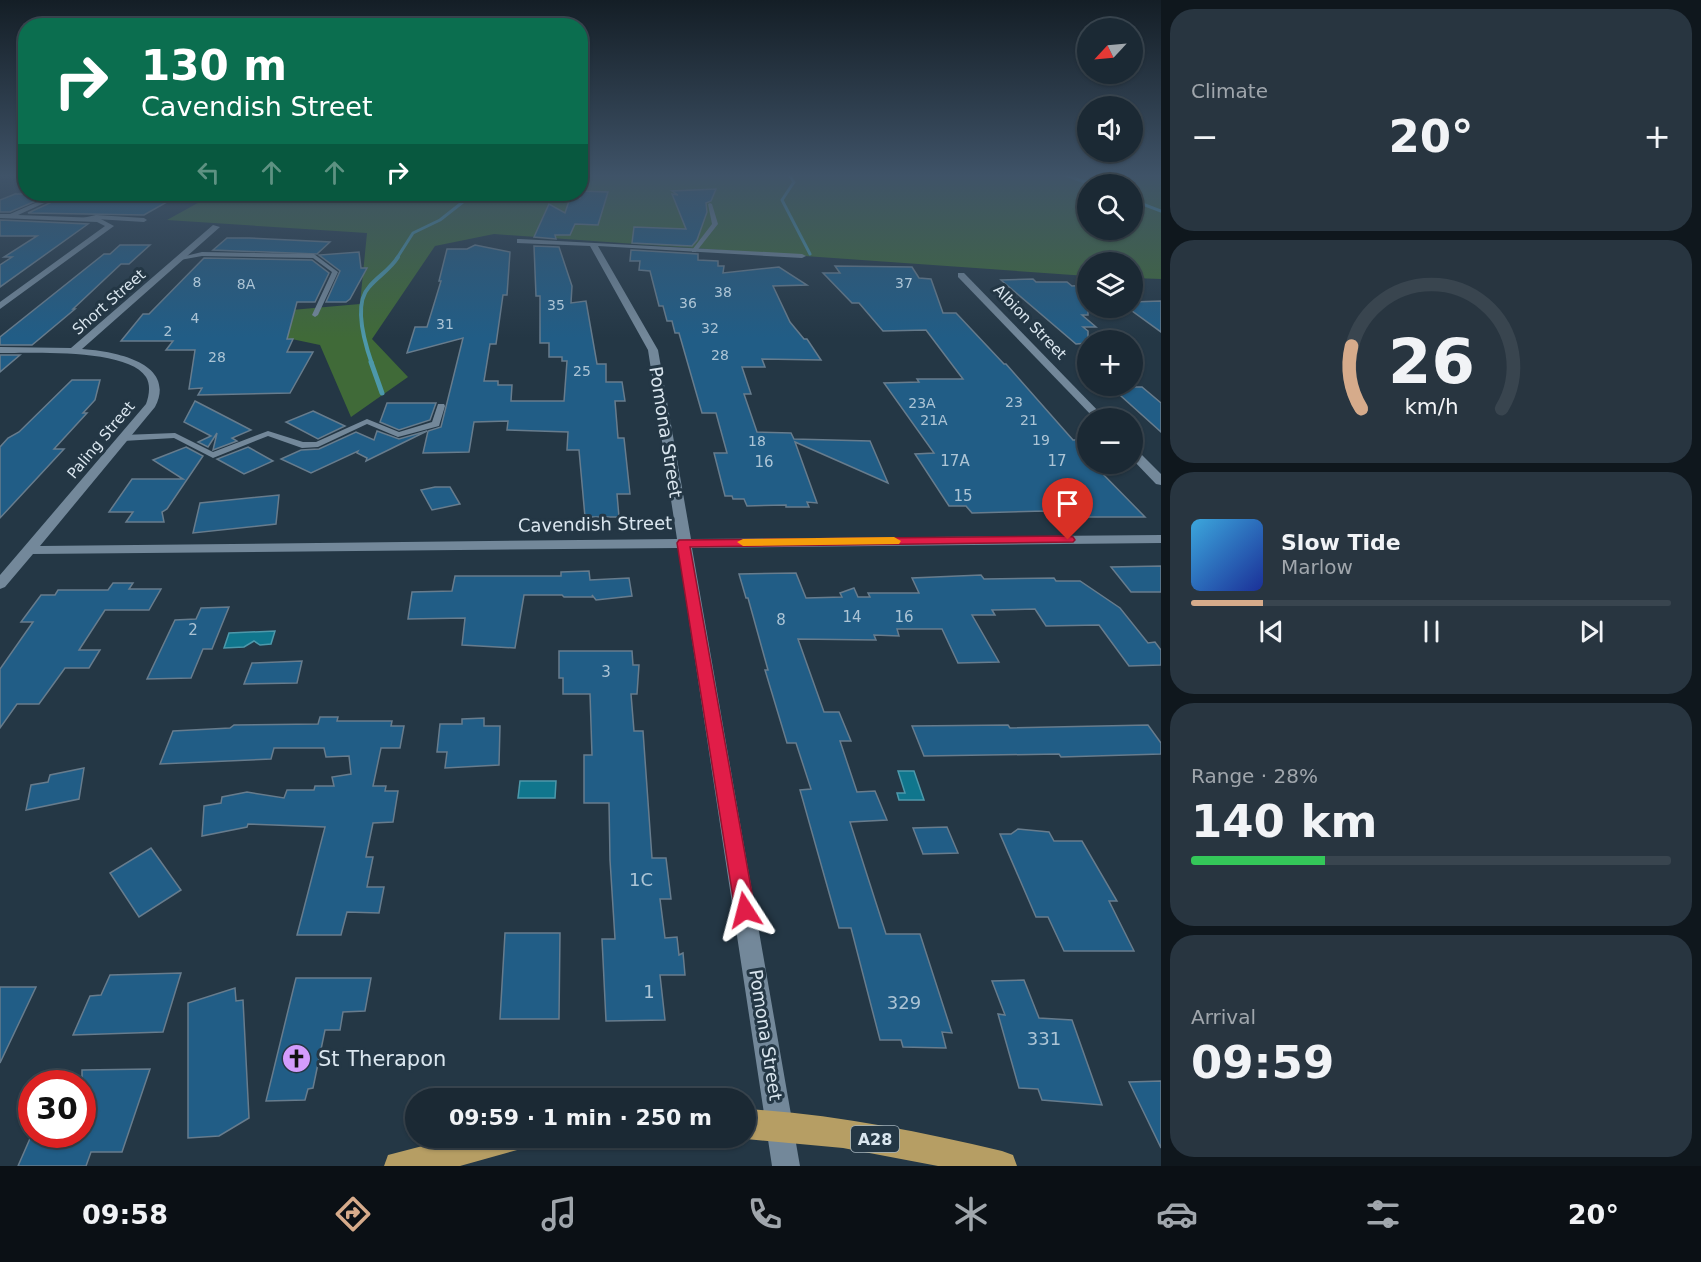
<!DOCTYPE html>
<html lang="en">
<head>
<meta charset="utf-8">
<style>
  :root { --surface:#1b2934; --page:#283540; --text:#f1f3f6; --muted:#a0a6ac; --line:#39454f; --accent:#d6ab8b }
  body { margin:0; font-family:"DejaVu Sans",sans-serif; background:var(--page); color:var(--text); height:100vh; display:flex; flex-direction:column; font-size:22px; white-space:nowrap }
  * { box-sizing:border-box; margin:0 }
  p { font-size:20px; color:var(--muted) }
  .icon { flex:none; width:33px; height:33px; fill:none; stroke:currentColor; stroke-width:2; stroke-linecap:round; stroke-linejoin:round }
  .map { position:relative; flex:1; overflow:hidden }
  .sheet { display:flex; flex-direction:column; gap:9px; padding:9px; background:#0f171d; width:540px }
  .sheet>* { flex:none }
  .guide { position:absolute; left:18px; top:18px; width:570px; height:183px; border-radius:24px; box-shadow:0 2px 4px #0004,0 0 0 2px var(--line); background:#0b6e4f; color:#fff; overflow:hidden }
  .needle { width:39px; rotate:244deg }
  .buttons { position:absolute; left:1077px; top:18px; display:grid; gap:12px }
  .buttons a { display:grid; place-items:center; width:66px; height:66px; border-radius:50%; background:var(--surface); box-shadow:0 2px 4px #0004,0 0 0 2px var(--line); font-size:30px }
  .speed { position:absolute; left:18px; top:1070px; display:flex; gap:12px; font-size:30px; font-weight:700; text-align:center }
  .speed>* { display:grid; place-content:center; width:78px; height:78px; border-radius:50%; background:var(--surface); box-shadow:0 2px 4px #0004,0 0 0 2px var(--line); line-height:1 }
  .speed .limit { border:9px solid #d22; background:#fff; color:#111 }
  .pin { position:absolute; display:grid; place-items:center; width:51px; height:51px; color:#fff; margin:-62px -26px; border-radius:50% 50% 50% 0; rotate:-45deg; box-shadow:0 0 6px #0007 }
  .pin .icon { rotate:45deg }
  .me { position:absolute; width:66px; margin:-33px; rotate:351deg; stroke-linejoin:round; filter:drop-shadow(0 0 4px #0008) }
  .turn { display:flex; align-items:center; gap:21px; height:126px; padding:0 24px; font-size:27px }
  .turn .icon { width:78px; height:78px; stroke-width:2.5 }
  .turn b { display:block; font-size:42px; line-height:51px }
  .lanes { display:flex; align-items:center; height:57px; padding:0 24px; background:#0003; justify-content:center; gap:30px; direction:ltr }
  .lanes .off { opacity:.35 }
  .big { font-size:45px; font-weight:800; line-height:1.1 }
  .sheet .card { flex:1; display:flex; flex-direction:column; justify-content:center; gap:9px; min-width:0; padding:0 21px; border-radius:24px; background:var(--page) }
  .sheet .dial { align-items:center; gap:0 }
  .dial svg { height:156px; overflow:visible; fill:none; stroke:var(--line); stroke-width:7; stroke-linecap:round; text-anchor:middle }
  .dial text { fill:var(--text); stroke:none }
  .song { display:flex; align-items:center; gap:18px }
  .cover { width:72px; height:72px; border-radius:9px; background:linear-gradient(135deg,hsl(200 70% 55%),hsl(230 70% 35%)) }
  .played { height:6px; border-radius:3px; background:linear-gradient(90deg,var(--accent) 15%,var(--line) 15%) }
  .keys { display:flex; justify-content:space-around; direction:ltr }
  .heat { display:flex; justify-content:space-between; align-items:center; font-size:33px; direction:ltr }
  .charge { height:9px; border-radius:4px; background:linear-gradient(90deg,#34c759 28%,var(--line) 0) }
  .trip { position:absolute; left:405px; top:1088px; width:351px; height:60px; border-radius:30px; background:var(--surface); box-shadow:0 2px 4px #0004,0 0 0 2px var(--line); font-weight:800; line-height:60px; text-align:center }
  .menu { display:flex; height:96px; justify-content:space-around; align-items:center; background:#0b1015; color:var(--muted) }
  .menu .icon { width:42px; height:42px }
  .menu .on { color:var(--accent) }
  .menu b { font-size:27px; color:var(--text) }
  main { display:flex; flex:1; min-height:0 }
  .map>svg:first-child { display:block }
</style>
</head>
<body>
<main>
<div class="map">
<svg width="1161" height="1166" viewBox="0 0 1161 1166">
  <rect width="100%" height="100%" fill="#243745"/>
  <path fill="#406a38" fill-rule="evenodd" d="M581 175H1161V279L1133 278 1132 262H1088L1087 276 494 234 435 246 372 339 408 377 351 417 320 345 231 326 222 316 360 304 367 233 167 220 214 194H580ZM1088 184H1132V230H1088Z"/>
  <g fill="#10768d" stroke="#4d98aa" stroke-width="1.5">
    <path d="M275 631 271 644 260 645 254 641 244 647 224 648 229 633Z"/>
    <path d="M898 771H914L924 800H899L897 793H905Z"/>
    <path d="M520 781H556L555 798H518Z"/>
  </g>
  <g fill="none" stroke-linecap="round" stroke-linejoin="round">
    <g stroke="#4d98aa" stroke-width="3">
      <path d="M789 175 794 182 782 200 810 254"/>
      <path d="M1065 175 1091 184"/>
      <path d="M1132 200 1161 211"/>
      <path d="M397 258 413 233 440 220 473 194"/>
    </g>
    <path stroke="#4d98aa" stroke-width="4" d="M372 364C365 344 353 304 369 287 378 276 390 270 398 257"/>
    <path stroke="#4d98aa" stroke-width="5" d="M371 362 382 393"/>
  </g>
  <g fill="#215d86" stroke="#677c8d" stroke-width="1.5">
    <path d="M716 189 711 201 706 203 707 212 697 240 692 246 632 243 634 227 686 229 672 194 678 195 672 191Z"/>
    <path d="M580 191 608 192 598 225 575 224 570 235H555L556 239 534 237 549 204 565 213 570 198H580Z"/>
    <path d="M15 194H52L10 212H0V200Z"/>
    <path d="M66 194H181L144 215 28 213 65 196Z"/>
    <path d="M0 220 88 224 0 287V265L12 257H4L37 236H0Z"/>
    <path d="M227 238H249L330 242 317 254 213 250Z"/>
    <path d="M120 245H150L129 264H121L73 309H75L32 345H0V337L104 254H110Z"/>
    <path d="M475 245 510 252 507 295H503L496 344H490L484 381H498V385H512L511 401H564L567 361H562V357H549V343H540V296H536L534 246 559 247 572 286 571 303 586 301 597 364H606V382H622L625 401H615L618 438H624L630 494H617L619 517H585L579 450H567L568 432 507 430 508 421 474 422 469 452 423 453 428 431 441 427 463 338 407 353 415 327H427L441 281H439L447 249H467Z"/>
    <path d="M631 250 698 254V260L718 261V266H724L723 273 779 267 807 285 773 286 790 322 804 339H807L821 360 762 359 765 367H742L751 394H744L757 432 791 433 794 439 870 441 888 483 795 442 817 503 807 502 809 507H786V505L747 506 744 499H733L732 496H725L714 453H727L716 413H702L679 333H675L672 321H667L663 306H659L650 271 639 270 640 261H630Z"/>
    <path d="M359 252 361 268H367L350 299 346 302H326L340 271 319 255Z"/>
    <path d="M204 258 312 260 329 273 315 302H297L287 339H293L287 352H313L290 393 198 395 202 388 189 389 195 350H166L173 341H121L143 314H149Z"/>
    <path d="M835 266 912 267 919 278 931 279 943 313H956L1004 364H1006L1073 440H1082L1088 446V464H1093L1145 517H1086L1083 514H1047L1045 511 972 513 966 506H949L915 454 934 453 884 383 919 382 917 379H963L926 330 883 331 859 303H852L823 273H840Z"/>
    <path d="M1033 279 1036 282H1067L1072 286 1088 285V315H1082L1096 327H1083L1088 331V343L1076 344 1001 280Z"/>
    <path d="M1161 301V332L1128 308H1132V302Z"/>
    <path d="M0 355H20L0 372Z"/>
    <path d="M72 380H100L95 400 83 413H87L54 449H64L0 518V447L8 438 19 432Z"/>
    <path d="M1111 387H1142L1161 403V432Z"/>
    <path d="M195 401 226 417 251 430 232 438 237 441 213 450 217 433 208 447 198 442 211 436 184 422Z"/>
    <path d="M387 403H436L430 420 399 430 380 422Z"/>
    <path d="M313 411 345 426 318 439 286 422Z"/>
    <path d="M377 431 399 439 427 431 366 461 367 458 357 453 358 451 311 473 281 459 301 450 319 449 356 432 374 440Z"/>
    <path d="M186 447 203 456 167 509 162 512 164 522H126L133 512H109L132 479H183L153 460Z"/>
    <path d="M248 447 273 461 244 474 217 459Z"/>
    <path d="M435 487H450L460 504 432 510 421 490Z"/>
    <path d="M279 495 276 524 193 533 200 503Z"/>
    <path d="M1161 566V592H1131L1111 567Z"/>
    <path d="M589 571 590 580 629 578 632 596 596 600 592 595 593 597H564L562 595H524L515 648 462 645 465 618 408 619 412 592 452 591 455 576H561V572Z"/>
    <path d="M796 573 806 598 842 597 840 593 854 588 858 597H870L868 593H919L912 578 981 575 984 579 1054 578 1056 581H1080L1120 608 1148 643 1155 642 1161 650V665L1129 666 1099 625 1046 626 1035 609 992 610 995 615H972L999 662 958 663 942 629H897L899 636 874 635 876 640 798 639 824 712H839L851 741H840L857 792 875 791 887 820 850 822 886 934H920L952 1033 942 1032 946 1048 903 1047 901 1040H880L851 928H839L800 790 811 789 796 743H787L765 670H768L748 598H746L739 574Z"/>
    <path d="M113 583H133L129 589H161L149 610H105L79 650H100L89 668H65L39 704H17L0 728V669L33 622H21L41 595H55L58 590H108Z"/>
    <path d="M229 607 212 649H203L191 678 147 679 175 620 196 619 201 608Z"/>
    <path d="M559 651H632L633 665H639L637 694H631L634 731H643L652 858H666L671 899H660L665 938 677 937 679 955 683 953 685 975H660L665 1020 606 1021 602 939H615L610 860 609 803H584V755H592L590 694H563V678H559Z"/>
    <path d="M302 661 297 683 244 684 252 663Z"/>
    <path d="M320 717H338L337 721H392L391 726H404L400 748H381L373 786H386L385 791H398L393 822 373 823 366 857H373L367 887H384L379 913 347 912 341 935H297L325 827 248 824 247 827 202 836 204 806 221 803 222 797 247 792 284 798 287 790H314L315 786H334L332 777 351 774 349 756 326 757 324 748H274L271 759 160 764 173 731 230 728 234 725 318 724Z"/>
    <path d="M484 718V726H500L499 765 445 768 447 752H437L440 724H462V719Z"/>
    <path d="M1008 725 1010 728 1148 725 1161 743V754L1061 757 1059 754 924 756 912 726Z"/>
    <path d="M84 768 79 799 26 810 31 785 48 782 50 775Z"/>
    <path d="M947 827 958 853 923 854 913 828Z"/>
    <path d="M1018 829 1049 832 1054 841H1082L1117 901H1109L1134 951H1064L1048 917H1036L1000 834H1011Z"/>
    <path d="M151 848 181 890 139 917 110 873Z"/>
    <path d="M505 933H560L559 1019H500Z"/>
    <path d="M181 973 163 1032 73 1035 90 996 101 995 110 975Z"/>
    <path d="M296 978H371L365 1011 343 1012 340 1030H325L313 1088 308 1089 305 1100 266 1101Z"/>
    <path d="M1024 980 1039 1018 1072 1020 1102 1105 1042 1100 1038 1089 1019 1088 998 1014 1005 1015 992 981Z"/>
    <path d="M0 987H36L0 1063Z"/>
    <path d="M235 988 236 1001 243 1000 249 1118 219 1136 188 1138V1003Z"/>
    <path d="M150 1069 122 1152H91L86 1166H18L32 1134H82V1070Z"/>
    <path d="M1161 1081V1148L1129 1082Z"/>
  </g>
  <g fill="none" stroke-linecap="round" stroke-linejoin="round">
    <g fill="#73889a" fill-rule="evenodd">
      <path d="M710 203 712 204 718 224 696 252H692V250L712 224 708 204Z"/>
      <path d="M96 215 144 218 147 220 144 222 96 219 81 221 78 219Z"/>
      <path d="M202 252 314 254 338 272 318 315 315 317 312 315 332 272 313 258 202 256 180 260 177 258Z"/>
      <path d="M438 404H444L445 406 439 426 398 437 367 424 318 447 302 448 268 436 213 458 174 438 123 441 119 438 123 435 175 433 213 452 268 431 303 442H316L367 419 399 432 432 422Z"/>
    </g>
    <g fill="#73889a" fill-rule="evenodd">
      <path d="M56 194H64L18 215 99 218 114 226 0 309V302L105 226 97 222 0 218V214H10Z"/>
      <path d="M213 225 220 227 82 349C112 351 178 362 155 407L40 546 677 539 648 350 590 246 517 243V239H520L802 254 806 256 802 258 598 246 658 350 691 539 1161 535V543L692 548 800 1166H772L678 548 33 554 5 587 0 589V575L146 404C149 396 151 385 146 377 128 348 31 353 0 353V347L71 348Z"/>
      <path d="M958 273H964L1105 418H1094L958 277Z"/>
      <path d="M1132 448 1136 449 1161 474V485L1156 484 1132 459Z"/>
    </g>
    <g fill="#b69e64" fill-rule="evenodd">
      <path d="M746 1109C833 1114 917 1131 1002 1151L1013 1155 1017 1166H938L843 1148 746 1139 742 1137H746Z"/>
      <path d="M457 1137H533L528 1147 460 1166H384L388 1155Z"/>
    </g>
  </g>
  <linearGradient id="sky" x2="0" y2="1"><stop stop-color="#141e26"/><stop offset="0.52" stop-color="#3f5368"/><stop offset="1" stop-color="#3f5368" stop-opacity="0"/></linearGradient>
  <rect width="1161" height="338" fill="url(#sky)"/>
  <path fill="#e11d48" stroke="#92132f" stroke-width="1.5" d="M1068 536 1073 537 1075 540 1073 542 690 547 755 910 752 916 745 919 738 916 735 910 677 543 679 540Z"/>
  <path fill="#f59e0b" d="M894 537 901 541 899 544 743 546 737 542 743 539Z"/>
  <defs>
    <symbol id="church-disc" viewBox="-11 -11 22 22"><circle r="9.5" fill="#d39cfc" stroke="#243745"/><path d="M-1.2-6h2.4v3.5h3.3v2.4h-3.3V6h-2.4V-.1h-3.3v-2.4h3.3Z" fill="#111"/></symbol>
  </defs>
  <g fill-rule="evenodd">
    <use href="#church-disc" x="280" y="1042" width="33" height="33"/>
  </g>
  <g text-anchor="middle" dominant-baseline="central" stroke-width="6" stroke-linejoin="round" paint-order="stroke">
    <g font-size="14" fill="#acc4d5">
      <text x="197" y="282">8</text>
      <text x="904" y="283">37</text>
      <text x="246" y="284">8A</text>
      <text x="723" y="292">38</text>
      <text x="688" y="303">36</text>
      <text x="556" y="305">35</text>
      <text x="195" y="318">4</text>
      <text x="445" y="324">31</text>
      <text x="710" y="328">32</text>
      <text x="168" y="331">2</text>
      <text x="720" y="355">28</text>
      <text x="217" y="357">28</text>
      <text x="582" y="371">25</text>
      <text x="1014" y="402">23</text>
      <text x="922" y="403">23A</text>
      <text x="934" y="420">21A</text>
      <text x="1029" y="420">21</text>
      <text x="1041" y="440">19</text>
      <text x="757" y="441">18</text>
    </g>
    <g font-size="15" fill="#dae6ef" stroke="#243745">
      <text transform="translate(109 302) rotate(-41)">Short Street</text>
      <text transform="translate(1030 322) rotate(46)">Albion Street</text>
      <text transform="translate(101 440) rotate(-50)">Paling Street</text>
    </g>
    <g font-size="15" fill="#acc4d5">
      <text x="955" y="461">17A</text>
      <text x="1057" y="461">17</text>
      <text x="764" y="462">16</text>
      <text x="963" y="496">15</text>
      <text x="852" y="617">14</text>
      <text x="904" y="617">16</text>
      <text x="781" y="620">8</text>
      <text x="193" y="630">2</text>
      <text x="606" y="672">3</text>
    </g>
    <rect fill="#243745" stroke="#a3b2bc" stroke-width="1.5" x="851" y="1126" width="48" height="26" rx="4.5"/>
    <g font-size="16" font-weight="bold" fill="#dae6ef">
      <text x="875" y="1139">A28</text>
    </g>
    <g font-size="18" fill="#dae6ef" stroke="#243745">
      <text transform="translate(666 432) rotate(81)">Pomona Street</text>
      <text transform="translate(595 524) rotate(-1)">Cavendish Street</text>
      <text transform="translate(766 1035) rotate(81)">Pomona Street</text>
    </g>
    <g font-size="18" fill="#acc4d5">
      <text x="641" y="879">1C</text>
      <text x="649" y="991">1</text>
      <text x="904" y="1002">329</text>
      <text x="1044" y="1038">331</text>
    </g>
    <g font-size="21" fill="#dae6ef" stroke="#243745" text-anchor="start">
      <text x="318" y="1059">St Therapon</text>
    </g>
  </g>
</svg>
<div class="buttons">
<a><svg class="needle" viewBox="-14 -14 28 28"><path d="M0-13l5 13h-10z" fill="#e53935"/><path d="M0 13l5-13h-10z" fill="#a0a6ac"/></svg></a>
<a><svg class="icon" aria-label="sound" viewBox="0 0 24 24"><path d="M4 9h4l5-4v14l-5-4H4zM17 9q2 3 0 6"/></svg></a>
<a><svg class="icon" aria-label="search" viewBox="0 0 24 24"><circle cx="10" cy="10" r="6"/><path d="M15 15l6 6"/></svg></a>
<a><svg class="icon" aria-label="layers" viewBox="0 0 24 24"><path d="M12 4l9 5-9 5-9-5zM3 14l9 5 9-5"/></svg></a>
<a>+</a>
<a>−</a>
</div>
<div class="speed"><div class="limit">30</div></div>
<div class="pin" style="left:1068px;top:540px;background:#d93025"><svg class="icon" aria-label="arrive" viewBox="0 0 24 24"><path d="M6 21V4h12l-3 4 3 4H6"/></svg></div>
<svg class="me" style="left:745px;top:910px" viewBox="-20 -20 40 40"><path d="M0-17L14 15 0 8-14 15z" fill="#e11d48" stroke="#fff" stroke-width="4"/></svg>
<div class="trip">09:59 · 1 min · 250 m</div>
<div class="guide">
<div class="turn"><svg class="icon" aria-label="right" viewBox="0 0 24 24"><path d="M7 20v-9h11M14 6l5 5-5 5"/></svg><div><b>130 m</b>Cavendish Street</div></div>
<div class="lanes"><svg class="icon off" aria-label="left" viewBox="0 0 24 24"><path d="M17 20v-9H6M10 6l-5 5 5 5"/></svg><svg class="icon off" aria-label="ahead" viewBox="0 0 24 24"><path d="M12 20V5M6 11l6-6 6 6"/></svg><svg class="icon off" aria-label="ahead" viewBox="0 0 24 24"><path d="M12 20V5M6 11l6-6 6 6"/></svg><svg class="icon" aria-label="right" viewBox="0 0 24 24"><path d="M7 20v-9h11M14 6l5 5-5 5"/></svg></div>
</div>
</div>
<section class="sheet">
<div class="card"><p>Climate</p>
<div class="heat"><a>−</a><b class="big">20°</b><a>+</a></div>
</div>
<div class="card dial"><svg viewBox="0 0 100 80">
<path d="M14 69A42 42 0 1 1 86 69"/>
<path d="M14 69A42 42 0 0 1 9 37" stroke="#d6ab8b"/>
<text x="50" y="56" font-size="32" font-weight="700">26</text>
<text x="50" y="72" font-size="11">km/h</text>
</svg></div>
<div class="card">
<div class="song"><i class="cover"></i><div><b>Slow Tide</b><p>Marlow</p></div></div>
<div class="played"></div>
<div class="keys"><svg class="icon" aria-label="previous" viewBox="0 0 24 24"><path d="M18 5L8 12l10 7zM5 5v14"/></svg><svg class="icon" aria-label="pause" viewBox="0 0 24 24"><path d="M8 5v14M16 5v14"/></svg><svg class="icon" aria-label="next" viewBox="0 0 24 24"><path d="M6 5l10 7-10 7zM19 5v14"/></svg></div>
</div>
<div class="card"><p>Range · 28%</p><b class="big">140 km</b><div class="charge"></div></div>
<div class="card"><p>Arrival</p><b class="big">09:59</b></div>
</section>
</main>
<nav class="menu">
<b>09:58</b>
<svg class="icon on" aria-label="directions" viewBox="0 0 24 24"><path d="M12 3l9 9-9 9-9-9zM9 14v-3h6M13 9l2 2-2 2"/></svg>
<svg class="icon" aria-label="music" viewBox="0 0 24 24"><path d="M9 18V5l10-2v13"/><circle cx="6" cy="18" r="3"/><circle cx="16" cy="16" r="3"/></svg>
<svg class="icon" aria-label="phone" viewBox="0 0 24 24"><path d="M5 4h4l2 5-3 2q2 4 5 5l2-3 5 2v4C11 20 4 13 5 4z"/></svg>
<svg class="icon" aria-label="climate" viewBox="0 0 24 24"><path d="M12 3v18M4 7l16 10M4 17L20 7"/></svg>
<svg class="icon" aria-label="car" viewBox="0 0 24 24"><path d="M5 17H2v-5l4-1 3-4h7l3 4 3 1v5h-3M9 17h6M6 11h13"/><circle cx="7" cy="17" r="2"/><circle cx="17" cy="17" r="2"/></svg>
<svg class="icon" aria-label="filters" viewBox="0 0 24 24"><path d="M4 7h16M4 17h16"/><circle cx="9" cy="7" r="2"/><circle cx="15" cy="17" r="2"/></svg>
<b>20°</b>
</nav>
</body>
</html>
